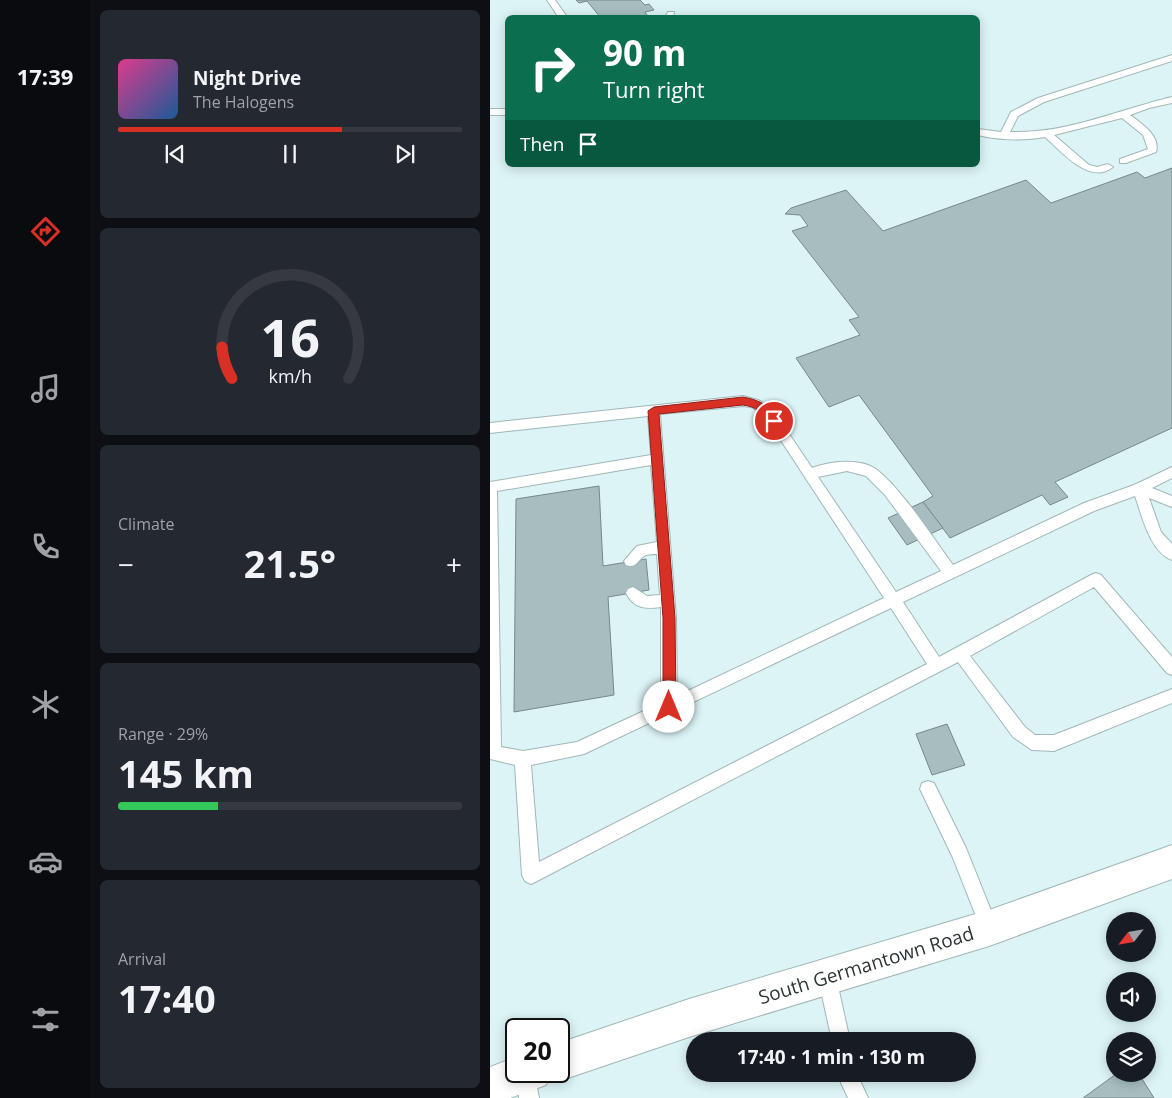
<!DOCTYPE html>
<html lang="en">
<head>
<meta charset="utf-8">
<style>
  :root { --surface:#171b24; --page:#242831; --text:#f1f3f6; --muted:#9ea1a6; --line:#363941; --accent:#d93025 }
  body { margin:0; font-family:"Open Sans",sans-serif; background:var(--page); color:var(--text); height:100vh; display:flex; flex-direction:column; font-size:19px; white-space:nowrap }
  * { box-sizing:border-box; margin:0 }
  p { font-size:16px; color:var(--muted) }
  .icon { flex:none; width:28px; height:28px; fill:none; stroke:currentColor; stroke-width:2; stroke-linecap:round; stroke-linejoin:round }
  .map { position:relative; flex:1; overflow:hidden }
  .sheet { display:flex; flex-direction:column; gap:10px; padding:10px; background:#0d0f14; width:400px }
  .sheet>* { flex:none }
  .guide { position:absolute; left:15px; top:15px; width:475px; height:152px; border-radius:8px; box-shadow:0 2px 12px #0003; background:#0b6e4f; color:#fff; overflow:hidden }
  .needle { width:32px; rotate:239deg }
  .fabs { position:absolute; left:616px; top:912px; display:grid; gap:10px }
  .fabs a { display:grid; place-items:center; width:50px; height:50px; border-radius:50%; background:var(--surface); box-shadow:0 2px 12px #0003; font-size:25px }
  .speed { position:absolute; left:15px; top:1018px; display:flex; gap:10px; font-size:25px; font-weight:700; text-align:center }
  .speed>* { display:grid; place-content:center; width:65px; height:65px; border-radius:50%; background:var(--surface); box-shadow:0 2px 12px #0003; line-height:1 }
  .speed .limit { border:2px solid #111; border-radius:8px; background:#fff; color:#111 }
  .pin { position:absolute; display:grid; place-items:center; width:42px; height:42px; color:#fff; margin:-21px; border:2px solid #fff; border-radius:50%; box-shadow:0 1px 5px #0007 }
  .me { position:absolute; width:55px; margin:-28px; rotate:0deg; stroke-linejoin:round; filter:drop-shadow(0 0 4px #0008) }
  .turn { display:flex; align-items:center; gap:18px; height:105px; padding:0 15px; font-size:22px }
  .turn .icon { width:65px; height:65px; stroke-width:2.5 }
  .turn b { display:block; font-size:35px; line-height:42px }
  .then { display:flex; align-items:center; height:48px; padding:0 15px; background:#0003; gap:10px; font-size:19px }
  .big { font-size:38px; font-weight:700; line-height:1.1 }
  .sheet .widget { flex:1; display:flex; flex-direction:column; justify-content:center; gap:8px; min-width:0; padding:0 18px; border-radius:8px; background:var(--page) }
  .sheet .dial { align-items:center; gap:0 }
  .dial svg { height:130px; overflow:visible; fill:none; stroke:var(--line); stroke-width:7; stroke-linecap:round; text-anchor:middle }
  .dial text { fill:var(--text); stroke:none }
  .song { display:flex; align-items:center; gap:15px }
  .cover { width:60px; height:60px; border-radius:8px; background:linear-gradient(135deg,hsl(330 70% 55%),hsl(210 70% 35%)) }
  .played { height:5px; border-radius:2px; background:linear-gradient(90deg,var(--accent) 65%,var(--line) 65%) }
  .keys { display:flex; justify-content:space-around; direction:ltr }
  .heat { display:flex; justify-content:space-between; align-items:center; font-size:28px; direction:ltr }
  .charge { height:8px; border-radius:4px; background:linear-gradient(90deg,#34c759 29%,var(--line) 0) }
  .trip { position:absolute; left:196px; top:1032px; width:290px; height:50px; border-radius:25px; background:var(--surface); box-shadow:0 2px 12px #0003; font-weight:700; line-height:50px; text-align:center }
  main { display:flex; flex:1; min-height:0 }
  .tab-bar { display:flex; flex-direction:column; width:90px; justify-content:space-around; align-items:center; background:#090b0e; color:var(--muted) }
  .tab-bar .icon { width:35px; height:35px }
  .tab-bar .current { color:var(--accent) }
  .tab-bar b { font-size:22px; color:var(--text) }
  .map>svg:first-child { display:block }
</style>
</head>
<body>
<main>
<nav class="tab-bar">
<b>17:39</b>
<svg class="icon current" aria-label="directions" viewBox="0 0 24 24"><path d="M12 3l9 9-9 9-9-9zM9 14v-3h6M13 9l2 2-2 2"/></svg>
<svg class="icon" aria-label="music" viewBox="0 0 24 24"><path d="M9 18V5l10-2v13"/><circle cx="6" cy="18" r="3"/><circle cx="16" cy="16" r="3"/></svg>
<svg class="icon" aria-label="phone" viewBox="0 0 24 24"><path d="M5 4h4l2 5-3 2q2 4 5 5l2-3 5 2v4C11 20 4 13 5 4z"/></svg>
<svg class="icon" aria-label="climate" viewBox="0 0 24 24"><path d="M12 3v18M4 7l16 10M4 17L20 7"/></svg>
<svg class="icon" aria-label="car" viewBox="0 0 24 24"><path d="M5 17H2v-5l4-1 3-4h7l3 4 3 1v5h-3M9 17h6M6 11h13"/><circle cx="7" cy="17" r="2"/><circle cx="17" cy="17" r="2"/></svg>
<svg class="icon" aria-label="filters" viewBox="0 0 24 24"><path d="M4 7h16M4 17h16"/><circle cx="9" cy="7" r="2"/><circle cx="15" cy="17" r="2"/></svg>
</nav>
<section class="sheet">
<div class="widget">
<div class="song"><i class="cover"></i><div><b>Night Drive</b><p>The Halogens</p></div></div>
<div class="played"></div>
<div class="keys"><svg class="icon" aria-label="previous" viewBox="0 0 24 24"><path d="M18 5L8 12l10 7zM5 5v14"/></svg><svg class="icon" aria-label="pause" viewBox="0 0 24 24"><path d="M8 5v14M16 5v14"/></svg><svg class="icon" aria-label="next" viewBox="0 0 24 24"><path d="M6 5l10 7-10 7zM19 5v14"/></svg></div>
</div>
<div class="widget dial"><svg viewBox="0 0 100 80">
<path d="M14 69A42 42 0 1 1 86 69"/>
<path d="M14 69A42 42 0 0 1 8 50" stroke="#d93025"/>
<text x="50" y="56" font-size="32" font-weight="700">16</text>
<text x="50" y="72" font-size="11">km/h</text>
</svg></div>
<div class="widget"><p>Climate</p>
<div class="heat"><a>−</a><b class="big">21.5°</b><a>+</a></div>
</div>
<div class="widget"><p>Range · 29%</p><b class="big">145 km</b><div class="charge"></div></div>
<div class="widget"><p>Arrival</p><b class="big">17:40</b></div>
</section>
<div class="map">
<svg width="682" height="1098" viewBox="0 0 682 1098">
  <rect width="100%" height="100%" fill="#dcf4f6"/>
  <g fill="#a7bdbf" stroke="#73898b">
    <path d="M86 0H150L155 5 159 4 164 10 155 12 159 18H111L97 1 89 3Z"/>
    <path d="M682 168V428L565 482 578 497 560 505 552 495 460 538 433 502 443 496 369 395 339 407 306 358 370 335 359 320 369 317 302 231 318 226 310 215 295 214 301 208 356 190 393 231 536 180 561 203 647 172 655 178Z"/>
    <path d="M109 486 113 566 156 559 159 590 118 597 124 695 24 712 26 499Z"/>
    <path d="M433 502 453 528 417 545 398 518Z"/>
    <path d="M457 724 475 765 442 775 426 734Z"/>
    <path d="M626 1074H649L664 1098H593Z"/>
  </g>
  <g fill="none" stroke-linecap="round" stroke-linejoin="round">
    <defs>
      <g id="service">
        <path d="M57 0H65L78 18H69Z"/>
        <path d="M178 12H184L183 18H175Z"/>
        <path d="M682 55V61L554 102 528 116 520 132C577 134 627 110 682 97V103L659 108 640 115C651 123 671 136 666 152L636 163H630V159L658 149 653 135 632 118 564 135 599 165 607 167 618 164 623 167C600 186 571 151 555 137 535 141 507 140 488 135V129L511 132 521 112 548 98Z"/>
        <rect x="0" y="109" width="18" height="6"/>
        <path d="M253 396 268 400 281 407 322 468C340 461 370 458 386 469 412 489 443 538 463 565L594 503 644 485 682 467V478L662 488 682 496V507L659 498 671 532 682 544V560C660 552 652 516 645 496L604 511 413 602 449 657 601 575 606 573 611 575 682 657V675L677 673 604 587 480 656 535 727 545 735H564L682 689V703L564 751 542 750 523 737 468 662 47 881 41 884 35 881 32 875 25 765 0 759V482L161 455 158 416 0 433V423ZM253 406 261 407 273 413 394 598 187 696 186 618 170 414ZM161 465 167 542 147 546 134 561 136 565C146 569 147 561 154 556 158 554 163 554 167 554L170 595 157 596 143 587 138 589 136 593C144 609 156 609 171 607V703L87 742 33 751 11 747 7 491ZM357 471 376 476 395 495 451 571 406 592 328 477ZM401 608 437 664 49 862 41 765 94 754Z"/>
        <path d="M438 781 444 783 476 848 508 928 505 934 499 937 493 934 463 858 430 789 432 783Z"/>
        <path d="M337 968 343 971 346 977 360 1041H342L328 977 331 971Z"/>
        <path d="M28 1071H44L49 1098H29Z"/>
        <path d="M347 1074H367L378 1098H358Z"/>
      </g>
      <path id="tertiary" d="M682 845V879L499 946 199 1037 69 1081 59 1077 56 1085 20 1098H0V1067L26 1057V1071H69V1043L199 999 499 910Z"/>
    </defs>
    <use href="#service" stroke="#a0b7b8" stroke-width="2"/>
    <use href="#tertiary" stroke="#a0b7b8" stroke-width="2"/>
    <use href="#service" fill="#fff" fill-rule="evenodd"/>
    <use href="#tertiary" fill="#fff" fill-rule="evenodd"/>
  </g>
  <path fill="#d93025" stroke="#8d1f18" d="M253 397C270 400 281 406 289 421L288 423H281C273 412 266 407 253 405L169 414 185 618 186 707 184 711 179 713 175 711 173 707V618L158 411 164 407Z"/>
  <g text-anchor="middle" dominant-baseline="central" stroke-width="5" stroke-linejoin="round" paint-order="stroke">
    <g font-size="19" fill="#2d3637" stroke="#fff">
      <text transform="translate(376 965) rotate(-17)">South Germantown Road</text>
    </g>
  </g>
</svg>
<div class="fabs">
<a><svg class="needle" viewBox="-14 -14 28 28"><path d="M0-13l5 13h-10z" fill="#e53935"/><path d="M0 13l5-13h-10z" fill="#9ea1a6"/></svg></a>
<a><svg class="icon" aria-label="sound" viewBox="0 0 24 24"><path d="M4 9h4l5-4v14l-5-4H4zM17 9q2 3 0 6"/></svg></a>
<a><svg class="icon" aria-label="layers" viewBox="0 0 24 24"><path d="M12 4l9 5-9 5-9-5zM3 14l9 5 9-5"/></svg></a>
</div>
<div class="speed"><div class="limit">20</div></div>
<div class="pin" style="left:284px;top:421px;background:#d93025"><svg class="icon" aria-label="arrive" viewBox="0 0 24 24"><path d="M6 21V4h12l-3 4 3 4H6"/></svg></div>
<svg class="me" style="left:179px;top:707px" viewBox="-20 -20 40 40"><circle r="19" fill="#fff"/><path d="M0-13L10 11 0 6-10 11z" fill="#d93025"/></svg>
<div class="trip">17:40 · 1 min · 130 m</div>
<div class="guide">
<div class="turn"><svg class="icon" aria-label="right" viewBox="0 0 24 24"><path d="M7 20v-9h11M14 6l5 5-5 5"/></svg><div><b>90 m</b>Turn right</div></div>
<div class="then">Then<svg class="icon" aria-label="arrive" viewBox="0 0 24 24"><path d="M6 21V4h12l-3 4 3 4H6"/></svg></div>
</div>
</div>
</main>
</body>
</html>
